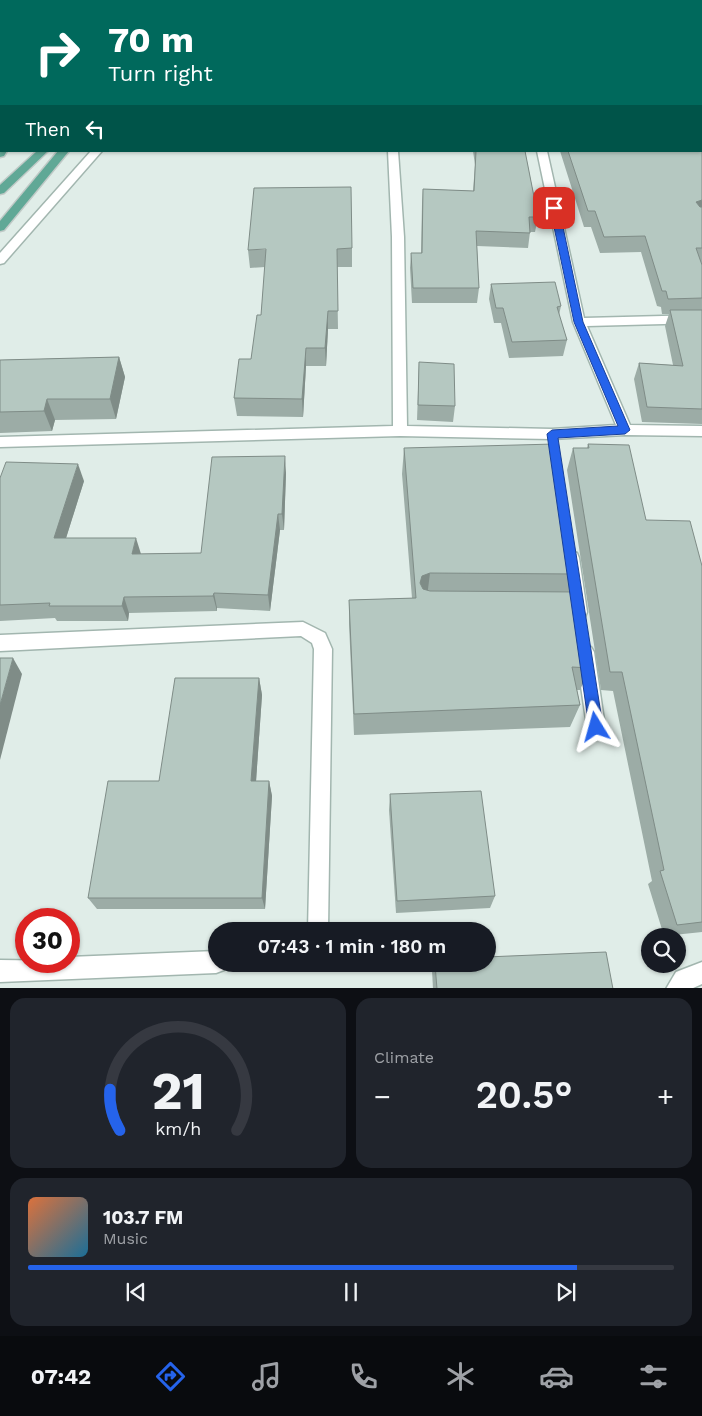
<!DOCTYPE html>
<html lang="en">
<head>
<meta charset="utf-8">
<style>
  :root { --surface:#171b24; --page:#20242c; --text:#f1f3f6; --muted:#9ea1a6; --line:#363941; --accent:#2563eb }
  body { margin:0; font-family:"Work Sans",sans-serif; background:var(--page); color:var(--text); height:100vh; display:flex; flex-direction:column; font-size:19px; white-space:nowrap }
  * { box-sizing:border-box; margin:0 }
  p { font-size:16px; color:var(--muted) }
  .icon { flex:none; width:28px; height:28px; fill:none; stroke:currentColor; stroke-width:2; stroke-linecap:round; stroke-linejoin:round }
  .map { position:relative; height:988px; overflow:hidden }
  .sheet { display:flex; flex-direction:column; gap:10px; padding:10px; background:#0d0f14; flex:1 }
  .sheet>* { flex:none }
  .top-card { position:absolute; left:0px; top:0px; width:702px; height:152px; box-shadow:0 1px 4px #0004; background:#00695c; color:#fff; overflow:hidden }
  .tools { position:absolute; left:641px; top:928px; display:grid; gap:10px }
  .tools a { display:grid; place-items:center; width:45px; height:45px; border-radius:50%; background:var(--surface); box-shadow:0 1px 4px #0004; font-size:25px }
  .speed { position:absolute; left:15px; top:908px; display:flex; gap:10px; font-size:25px; font-weight:700; text-align:center }
  .speed>* { display:grid; place-content:center; width:65px; height:65px; border-radius:50%; background:var(--surface); box-shadow:0 1px 4px #0004; line-height:1 }
  .speed .limit { border:8px solid #d22; background:#fff; color:#111 }
  .pin { position:absolute; display:grid; place-items:center; width:42px; height:42px; color:#fff; margin:-21px; border-radius:10px; box-shadow:0 2px 8px #0006 }
  .me { position:absolute; width:55px; margin:-28px; rotate:352deg; stroke-linejoin:round; filter:drop-shadow(0 0 4px #0008) }
  .turn { display:flex; align-items:center; gap:18px; height:105px; padding:0 25px; font-size:22px }
  .turn .icon { width:65px; height:65px; stroke-width:2.5 }
  .turn b { display:block; font-size:35px; line-height:42px }
  .then { display:flex; align-items:center; height:48px; padding:0 25px; background:#0003; gap:10px; font-size:19px }
  .big { font-size:38px; font-weight:600; line-height:1.1 }
  .sheet .tile { flex:1; display:flex; flex-direction:column; justify-content:center; gap:8px; min-width:0; padding:0 18px; border-radius:15px; background:var(--page) }
  .sheet .dial { align-items:center; gap:0 }
  .dial svg { height:130px; overflow:visible; fill:none; stroke:var(--line); stroke-width:7; stroke-linecap:round; text-anchor:middle }
  .dial text { fill:var(--text); stroke:none }
  .song { display:flex; align-items:center; gap:15px }
  .cover { width:60px; height:60px; border-radius:8px; background:linear-gradient(135deg,hsl(20 70% 55%),hsl(200 70% 35%)) }
  .played { height:5px; border-radius:2px; background:linear-gradient(90deg,var(--accent) 85%,var(--line) 85%) }
  .keys { display:flex; justify-content:space-around; direction:ltr }
  .heat { display:flex; justify-content:space-between; align-items:center; font-size:28px; direction:ltr }
  .sheet .tiles { flex:1; display:grid; gap:10px; grid-template-columns:1fr 1fr }
  .tile:last-child { grid-column:span 2 }
  .trip { position:absolute; left:208px; top:922px; width:288px; height:50px; border-radius:25px; background:var(--surface); box-shadow:0 1px 4px #0004; font-weight:600; line-height:50px; text-align:center }
  .menu { display:flex; height:80px; justify-content:space-around; align-items:center; background:#090b0e; color:var(--muted) }
  .menu .icon { width:35px; height:35px }
  .menu .active { color:var(--accent) }
  .menu b { font-size:22px; color:var(--text) }
  .map>svg:first-child { display:block }
</style>
</head>
<body>
<div class="map">
<svg width="702" height="989" viewBox="0 0 702 989">
  <rect width="100%" height="100%" fill="#e0ede8"/>
  <g fill="none" stroke-linecap="round" stroke-linejoin="round">
    <defs>
      <g id="minor">
        <rect x="400" y="0" width="8" height="1"/>
        <rect x="0" y="44" width="1" height="6"/>
        <rect x="701" y="108" width="1" height="7"/>
        <path d="M388 151H398L404 237 407 426 552 429 616 425 573 322 537 151H547L584 318 702 315V323L587 326 630 425 702 426V436L625 435 552 439 400 436 0 447V437L393 426 392 237Z"/>
        <path d="M571 551 577 553 579 558 587 612 585 617 579 619 573 617 571 612 563 558 565 553Z"/>
        <path d="M303 622 325 633 332 649 328 931H308L314 649 312 643 301 636 0 651V635Z"/>
        <path d="M585 644 591 647 594 652 605 727 602 733 596 736 590 733 587 727 576 652 579 647Z"/>
        <path d="M216 951V964H226L224 970 216 973 0 982V960L69 961V957Z"/>
        <path d="M702 962V984L691 989H666L676 972Z"/>
      </g>
      <g id="tertiary">
        <rect x="701" y="57" width="1" height="6"/>
        <path d="M91 151H102L4 263 0 264V253Z"/>
      </g>
      <g id="primary">
        <path d="M0 148 1 151H7L4 156 0 157Z"/>
        <path d="M37 151H48L4 193 0 194V185Z"/>
        <path d="M58 151H69L4 230 0 231V221Z"/>
      </g>
    </defs>
    <use href="#minor" stroke="#a2b6af" stroke-width="3"/>
    <use href="#tertiary" stroke="#a2b6af" stroke-width="3"/>
    <use href="#primary" stroke="#c0cac7" stroke-width="3"/>
    <use href="#minor" fill="#fff" fill-rule="evenodd"/>
    <use href="#tertiary" fill="#fff" fill-rule="evenodd"/>
    <use href="#primary" fill="#60a896" fill-rule="evenodd"/>
  </g>
  <g fill="#9caca6">
    <path d="M605 0H702V17H701V1H606Z"/>
    <path d="M702 136V424L642 422 634 379 639 363 673 365 665 326 669 314H662L661 307 657 306 641 252 600 253 591 227H584L560 151H701Z"/>
    <path d="M473 151H525L538 217 535 232H530L528 248 477 246 479 288 477 303H412L410 268 411 253H421L422 204 423 189 473 191 475 165Z"/>
    <path d="M352 248V267H337L338 329H328L326 366H306L303 417 237 416 234 398 251 359 261 315 265 267 250 268 248 250Z"/>
    <path d="M491 284 561 306 559 315 567 340 563 356 509 358 501 323H494L489 299Z"/>
    <path d="M119 357 125 377 116 419 55 420 52 431 0 433V360Z"/>
    <path d="M419 362 455 406 453 422 417 420Z"/>
    <path d="M588 444 646 520 702 566V932L664 936 648 884 652 881 613 691 601 690 567 470 573 448H587Z"/>
    <path d="M404 448 575 574 569 592 590 668 580 690H577L580 705 570 727 354 735 349 624V600L412 598 402 474Z"/>
    <path d="M286 473 284 530H280L270 611 217 608V611L129 613 128 621H57L55 618 0 621V478L84 481 66 538 141 554 201 553Z"/>
    <path d="M259 678 262 695 256 781H269L272 796 265 909H97L88 898 159 781Z"/>
    <path d="M390 794 495 896 490 908 396 913 389 810Z"/>
    <path d="M434 964H486L613 989H433L432 970Z"/>
  </g>
  <g fill="#7f8c87">
    <path d="M702 200V212L696 202Z"/>
    <path d="M328 311V329L326 366 325 348Z"/>
    <path d="M306 348V366L303 417 302 399Z"/>
    <path d="M119 357 125 377 116 419 110 399Z"/>
    <path d="M47 399 55 420 52 431 44 411Z"/>
    <path d="M285 456 286 473 284 530 282 514Z"/>
    <path d="M78 464 84 481 61 554 54 538Z"/>
    <path d="M278 514 280 530 270 611 268 595Z"/>
    <path d="M136 538 141 554H132Z"/>
    <path d="M430 573 427 597 420 583 422 576Z"/>
    <path d="M214 593 217 608V611L213 596Z"/>
    <path d="M124 597 129 613 128 621 122 606Z"/>
    <path d="M13 658 22 674 0 760V705Z"/>
    <path d="M259 678 262 695 255 796 251 781Z"/>
    <path d="M269 781 272 796 265 909 262 898Z"/>
  </g>
  <g fill="#b5c8c1" stroke="#7f8c87">
    <path d="M248 0H276V1H247Z"/>
    <path d="M617 0H702L617 1Z"/>
    <path d="M701 136H702V200L696 202 700 207H702V248H696L702 265V298L668 299 666 291H662L645 236 604 237 595 211H588L568 151H701Z"/>
    <path d="M476 151H525L538 217H529L530 233 476 231 479 288H413L411 253H422L423 189 474 191Z"/>
    <path d="M351 187 352 248 337 249 338 311H328L325 348H306L302 399 234 398 239 359H251L257 315H261L266 249 248 250 254 188Z"/>
    <path d="M555 282 561 306 557 307 567 340 512 342 503 308H496L491 284Z"/>
    <path d="M670 310H702V409L647 407 639 363 683 366Z"/>
    <path d="M119 357 110 399H47L44 411 0 412V360Z"/>
    <path d="M419 362 454 364 455 406 418 405Z"/>
    <path d="M555 444 575 574 430 573 422 576 420 583 423 589 430 591 578 592 590 668 572 667 580 705 354 714 349 600 416 598 404 448Z"/>
    <path d="M588 444 629 445 646 520 690 521 702 566V922L677 925 660 871 664 870 622 672H610L573 448H589Z"/>
    <path d="M285 456 282 514H278L268 595 214 593 213 596 124 597 122 606H49L50 603 0 605V478L6 462 78 464 54 538H136L132 554 201 553 212 457Z"/>
    <path d="M0 658H13L0 705Z"/>
    <path d="M175 678H259L251 781H269L262 898H88L108 781H159Z"/>
    <path d="M481 791 495 896 397 901 390 794Z"/>
    <path d="M606 952 613 989H437L435 964H486V957Z"/>
  </g>
  <path fill="#2563eb" stroke="#184099" d="M551 206 559 208 583 322 630 430 625 434 558 438 603 727 601 732 596 734 591 732 589 727 547 434 552 430 618 426 574 322 550 208Z"/>
</svg>
<div class="tools">
<a><svg class="icon" aria-label="search" viewBox="0 0 24 24"><circle cx="10" cy="10" r="6"/><path d="M15 15l6 6"/></svg></a>
</div>
<div class="speed"><div class="limit">30</div></div>
<div class="pin" style="left:554px;top:208px;background:#d93025"><svg class="icon" aria-label="arrive" viewBox="0 0 24 24"><path d="M6 21V4h12l-3 4 3 4H6"/></svg></div>
<svg class="me" style="left:596px;top:727px" viewBox="-20 -20 40 40"><path d="M0-17L14 15 0 8-14 15z" fill="#2563eb" stroke="#fff" stroke-width="4"/></svg>
<div class="trip">07:43 · 1 min · 180 m</div>
<div class="top-card">
<div class="turn"><svg class="icon" aria-label="right" viewBox="0 0 24 24"><path d="M7 20v-9h11M14 6l5 5-5 5"/></svg><div><b>70 m</b>Turn right</div></div>
<div class="then">Then<svg class="icon" aria-label="left" viewBox="0 0 24 24"><path d="M17 20v-9H6M10 6l-5 5 5 5"/></svg></div>
</div>
</div>
<section class="sheet">
<div class="tiles">
<div class="tile dial"><svg viewBox="0 0 100 80">
<path d="M14 69A42 42 0 1 1 86 69"/>
<path d="M14 69A42 42 0 0 1 8 44" stroke="#2563eb"/>
<text x="50" y="56" font-size="32" font-weight="700">21</text>
<text x="50" y="72" font-size="11">km/h</text>
</svg></div>
<div class="tile"><p>Climate</p>
<div class="heat"><a>−</a><b class="big">20.5°</b><a>+</a></div>
</div>
<div class="tile">
<div class="song"><i class="cover"></i><div><b>103.7 FM</b><p>Music</p></div></div>
<div class="played"></div>
<div class="keys"><svg class="icon" aria-label="previous" viewBox="0 0 24 24"><path d="M18 5L8 12l10 7zM5 5v14"/></svg><svg class="icon" aria-label="pause" viewBox="0 0 24 24"><path d="M8 5v14M16 5v14"/></svg><svg class="icon" aria-label="next" viewBox="0 0 24 24"><path d="M6 5l10 7-10 7zM19 5v14"/></svg></div>
</div>
</div>
</section>
<nav class="menu">
<b>07:42</b>
<svg class="icon active" aria-label="directions" viewBox="0 0 24 24"><path d="M12 3l9 9-9 9-9-9zM9 14v-3h6M13 9l2 2-2 2"/></svg>
<svg class="icon" aria-label="music" viewBox="0 0 24 24"><path d="M9 18V5l10-2v13"/><circle cx="6" cy="18" r="3"/><circle cx="16" cy="16" r="3"/></svg>
<svg class="icon" aria-label="phone" viewBox="0 0 24 24"><path d="M5 4h4l2 5-3 2q2 4 5 5l2-3 5 2v4C11 20 4 13 5 4z"/></svg>
<svg class="icon" aria-label="climate" viewBox="0 0 24 24"><path d="M12 3v18M4 7l16 10M4 17L20 7"/></svg>
<svg class="icon" aria-label="car" viewBox="0 0 24 24"><path d="M5 17H2v-5l4-1 3-4h7l3 4 3 1v5h-3M9 17h6M6 11h13"/><circle cx="7" cy="17" r="2"/><circle cx="17" cy="17" r="2"/></svg>
<svg class="icon" aria-label="filters" viewBox="0 0 24 24"><path d="M4 7h16M4 17h16"/><circle cx="9" cy="7" r="2"/><circle cx="15" cy="17" r="2"/></svg>
</nav>
</body>
</html>
